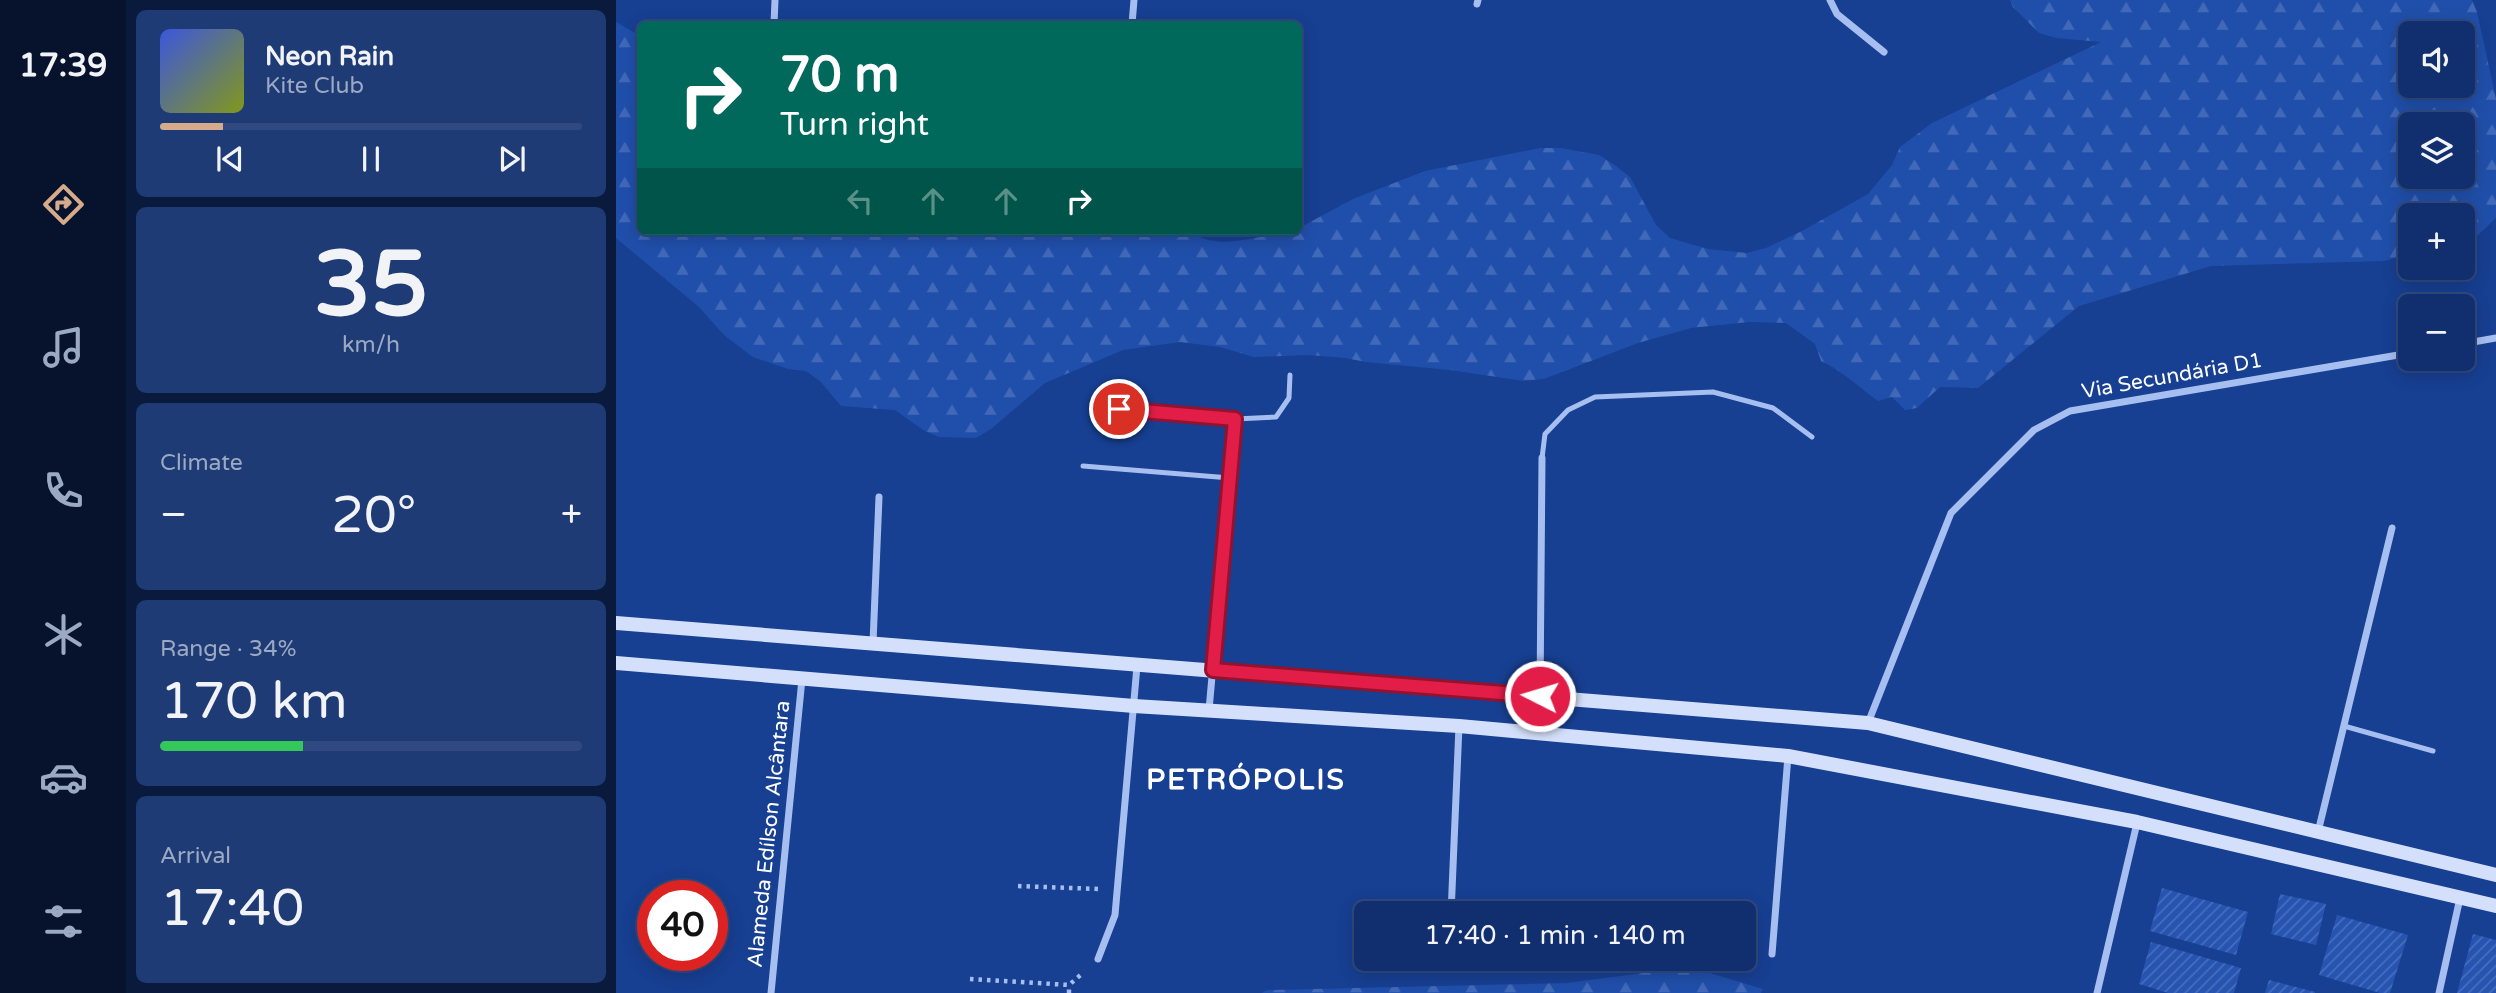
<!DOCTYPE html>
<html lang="en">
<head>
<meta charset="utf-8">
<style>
  :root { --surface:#112f6e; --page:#1e3b76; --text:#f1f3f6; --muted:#9ca9c2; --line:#304a81; --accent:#d6ab8b }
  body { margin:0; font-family:"Varela Round",sans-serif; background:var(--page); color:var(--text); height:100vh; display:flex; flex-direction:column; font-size:26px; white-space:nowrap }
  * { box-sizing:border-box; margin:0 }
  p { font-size:23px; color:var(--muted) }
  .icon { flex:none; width:38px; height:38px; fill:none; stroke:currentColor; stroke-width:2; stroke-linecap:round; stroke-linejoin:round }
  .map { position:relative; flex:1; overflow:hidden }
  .panel { display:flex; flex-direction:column; gap:10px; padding:10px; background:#091a3c; width:490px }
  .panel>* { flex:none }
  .top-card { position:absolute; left:21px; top:21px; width:665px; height:214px; border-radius:10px; box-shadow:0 4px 18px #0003,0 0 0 2px var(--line); background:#00695c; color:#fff; overflow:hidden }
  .buttons { position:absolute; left:1782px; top:21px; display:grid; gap:14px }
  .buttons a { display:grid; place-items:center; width:77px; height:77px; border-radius:10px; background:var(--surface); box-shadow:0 4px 18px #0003,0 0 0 2px var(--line); font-size:35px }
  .speed { position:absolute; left:21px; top:880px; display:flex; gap:14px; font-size:35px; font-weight:700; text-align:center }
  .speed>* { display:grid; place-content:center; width:91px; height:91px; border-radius:50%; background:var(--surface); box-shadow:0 4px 18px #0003,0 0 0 2px var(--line); line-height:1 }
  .speed .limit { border:10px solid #d22; background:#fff; color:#111 }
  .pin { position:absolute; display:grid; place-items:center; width:60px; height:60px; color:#fff; margin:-30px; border:4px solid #fff; border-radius:50%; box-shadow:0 2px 7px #0007 }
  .me { position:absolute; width:77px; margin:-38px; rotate:275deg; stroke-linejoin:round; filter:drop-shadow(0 0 5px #0008) }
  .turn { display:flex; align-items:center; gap:24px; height:147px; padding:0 28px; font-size:32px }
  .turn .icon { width:91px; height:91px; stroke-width:2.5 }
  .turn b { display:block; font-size:49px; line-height:60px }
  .lanes { display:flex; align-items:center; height:66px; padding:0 28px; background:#0003; justify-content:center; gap:35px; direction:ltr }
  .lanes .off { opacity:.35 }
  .big { font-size:52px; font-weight:600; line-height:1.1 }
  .panel .tile { flex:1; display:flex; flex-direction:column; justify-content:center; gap:10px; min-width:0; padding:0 24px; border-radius:10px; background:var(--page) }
  .panel .dial { align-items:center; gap:0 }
  .dial b { font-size:91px; line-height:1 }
  .song { display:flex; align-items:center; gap:21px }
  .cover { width:84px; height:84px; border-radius:10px; background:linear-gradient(135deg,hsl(230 70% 55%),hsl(70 70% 35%)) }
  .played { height:7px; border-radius:4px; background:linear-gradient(90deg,var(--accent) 15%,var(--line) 15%) }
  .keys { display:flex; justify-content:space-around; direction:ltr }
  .heat { display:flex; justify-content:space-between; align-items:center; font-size:38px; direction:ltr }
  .charge { height:10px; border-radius:5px; background:linear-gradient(90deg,#34c759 34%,var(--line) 0) }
  .trip { position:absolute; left:738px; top:901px; width:402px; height:70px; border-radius:10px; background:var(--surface); box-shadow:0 4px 18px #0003,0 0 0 2px var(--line); font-weight:600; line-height:70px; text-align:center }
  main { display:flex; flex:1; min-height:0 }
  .tab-bar { display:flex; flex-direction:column; width:126px; justify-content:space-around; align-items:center; background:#07132c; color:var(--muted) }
  .tab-bar .icon { width:49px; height:49px }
  .tab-bar .selected { color:var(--accent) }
  .tab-bar b { font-size:32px; color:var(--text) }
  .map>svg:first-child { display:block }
</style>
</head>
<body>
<main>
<nav class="tab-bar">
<b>17:39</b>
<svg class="icon selected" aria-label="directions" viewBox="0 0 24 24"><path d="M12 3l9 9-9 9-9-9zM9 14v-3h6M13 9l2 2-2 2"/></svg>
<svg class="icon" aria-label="music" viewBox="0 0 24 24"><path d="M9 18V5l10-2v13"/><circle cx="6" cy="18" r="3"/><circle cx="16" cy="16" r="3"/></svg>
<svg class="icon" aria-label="phone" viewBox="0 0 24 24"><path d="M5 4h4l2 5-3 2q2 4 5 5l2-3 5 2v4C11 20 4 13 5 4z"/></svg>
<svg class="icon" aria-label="climate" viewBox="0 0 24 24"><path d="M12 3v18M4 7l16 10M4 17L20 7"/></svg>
<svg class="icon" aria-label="car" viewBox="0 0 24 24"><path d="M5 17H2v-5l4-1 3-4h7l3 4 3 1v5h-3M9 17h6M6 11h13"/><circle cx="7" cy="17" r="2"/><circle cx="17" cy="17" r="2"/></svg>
<svg class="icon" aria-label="filters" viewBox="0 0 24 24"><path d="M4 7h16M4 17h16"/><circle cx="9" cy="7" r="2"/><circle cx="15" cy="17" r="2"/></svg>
</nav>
<section class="panel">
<div class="tile">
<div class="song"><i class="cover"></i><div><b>Neon Rain</b><p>Kite Club</p></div></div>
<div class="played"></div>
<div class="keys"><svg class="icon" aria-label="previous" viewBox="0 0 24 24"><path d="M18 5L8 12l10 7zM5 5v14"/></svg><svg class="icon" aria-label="pause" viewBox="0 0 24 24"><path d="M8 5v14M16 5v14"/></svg><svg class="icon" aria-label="next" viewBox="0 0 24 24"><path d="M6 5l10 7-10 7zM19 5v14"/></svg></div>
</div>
<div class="tile dial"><b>35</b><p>km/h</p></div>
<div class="tile"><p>Climate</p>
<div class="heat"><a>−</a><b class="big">20°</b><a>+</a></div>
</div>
<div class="tile"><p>Range · 34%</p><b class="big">170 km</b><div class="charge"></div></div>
<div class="tile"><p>Arrival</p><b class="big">17:40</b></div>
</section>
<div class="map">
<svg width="1880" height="993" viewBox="0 0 1880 993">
  <defs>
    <pattern id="forest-firs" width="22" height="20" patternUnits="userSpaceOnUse" patternTransform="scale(1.75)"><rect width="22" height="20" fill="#204fab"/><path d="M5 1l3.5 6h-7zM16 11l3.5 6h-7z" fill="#4169b8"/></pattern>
    <pattern id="building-hatch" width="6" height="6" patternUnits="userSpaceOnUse" patternTransform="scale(1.75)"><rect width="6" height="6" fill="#2654b0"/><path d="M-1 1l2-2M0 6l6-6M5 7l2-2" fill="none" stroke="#476ebc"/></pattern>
  </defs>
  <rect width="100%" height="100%" fill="#173f92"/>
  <g fill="url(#forest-firs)" fill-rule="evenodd">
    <path d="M1394 0H1856L1861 12 1880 99V218L1846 250V215H1794V254L1768 261 1595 266 1463 306 1362 388 1324 387 1301 408 1289 410 1276 397 1262 401C1244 388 1225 370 1205 361L1199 344 1170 323 1133 322 1075 328 1022 343 928 379 908 381 834 370 750 362 729 358 693 355 638 357 604 347 564 342 507 350 429 383 375 429 360 438 323 437 307 430 279 410 225 406 204 381 190 371 172 369 137 357 108 335 83 307 0 238V22L24 36V231H576C599 255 653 231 682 231L683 228 737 199 809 171 924 148H944L983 155 1000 166 1014 177 1040 225 1054 238 1092 249 1131 253 1150 248 1186 231 1252 194 1276 165 1284 147 1316 123 1485 42 1440 38 1423 33 1397 7ZM1794 33H1846V86H1794ZM1794 124H1846V177H1794Z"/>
    <path d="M1074 967 1147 989 1145 993H646L651 990 950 983Z"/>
  </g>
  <g fill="url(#building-hatch)">
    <path d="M1546 888 1632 912 1620 955 1534 931Z"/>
    <path d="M1664 894 1710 904 1700 945 1655 934Z"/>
    <path d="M1721 915 1792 935 1774 993H1764L1703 975Z"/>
    <path d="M1857 934 1880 940V993H1841Z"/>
    <path d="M1535 942 1625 968 1618 993H1552L1523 984Z"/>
    <path d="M1653 980 1699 992V993H1649Z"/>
  </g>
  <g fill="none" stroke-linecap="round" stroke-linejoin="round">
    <g stroke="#a6bff0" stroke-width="4.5" stroke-dasharray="3.5 5" stroke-linecap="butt">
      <path d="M402 886 483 889"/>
      <path d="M354 979 453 985 468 972"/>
      <path d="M453 993V985"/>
    </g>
    <g stroke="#a6bff0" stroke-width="5">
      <path d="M503 409 619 419 660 417 673 398 674 375"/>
      <path d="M926 458 929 434 952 410 979 397 1097 392 1157 408 1196 437"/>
      <path d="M467 466 614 478"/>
      <path d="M1728 726 1817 751"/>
    </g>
    <g stroke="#a6bff0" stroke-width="7">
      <path d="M1214 0 1221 14 1268 52"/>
      <path d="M861 4 862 0"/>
      <path d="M158 24 159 0"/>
      <path d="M516 24 518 0"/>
      <path d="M1846 344 1880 338"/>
      <path d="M257 643 263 497"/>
      <path d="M924 696 926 458"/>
      <path d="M593 710 619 419"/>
      <path d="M1252 723 1335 513 1418 430 1454 411 1794 353"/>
      <path d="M1702 832 1776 528"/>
      <path d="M835 914 843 726"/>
      <path d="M1156 954 1172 756"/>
      <path d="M482 959 499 915 521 666"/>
      <path d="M155 993 186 679"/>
      <path d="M1481 993 1521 823"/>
      <path d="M1823 993 1844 898"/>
    </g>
    <g stroke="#d4e0fb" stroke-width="14">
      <path d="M0 623 1252 723 1880 875"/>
      <path d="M0 663 518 706 843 726 1172 756 1521 822 1880 906"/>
    </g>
  </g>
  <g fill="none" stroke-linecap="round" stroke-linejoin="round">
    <defs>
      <path id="route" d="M503 409 619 419 597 670 924 696"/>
    </defs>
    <use href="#route" stroke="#92132f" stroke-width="18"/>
    <use href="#route" stroke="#e11d48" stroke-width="12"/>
  </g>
  <g text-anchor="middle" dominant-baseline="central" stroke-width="7" stroke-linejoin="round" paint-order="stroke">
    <g font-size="21" fill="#fff" stroke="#173f92">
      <text transform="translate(1556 376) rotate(-10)">Via Secundária D1</text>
      <text transform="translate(153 834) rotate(-84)">Alameda Edílson Alcântara</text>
    </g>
    <g font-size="28" font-weight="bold" letter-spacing="2" fill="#fff" stroke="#173f92">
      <text x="630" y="780">PETRÓPOLIS</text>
    </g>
  </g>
</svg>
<div class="buttons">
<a><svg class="icon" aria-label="sound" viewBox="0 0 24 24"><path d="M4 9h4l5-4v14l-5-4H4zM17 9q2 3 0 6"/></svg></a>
<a><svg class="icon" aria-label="layers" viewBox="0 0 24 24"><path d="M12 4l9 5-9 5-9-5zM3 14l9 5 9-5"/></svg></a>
<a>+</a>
<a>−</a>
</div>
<div class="speed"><div class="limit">40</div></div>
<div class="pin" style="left:503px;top:409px;background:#d93025"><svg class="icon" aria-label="arrive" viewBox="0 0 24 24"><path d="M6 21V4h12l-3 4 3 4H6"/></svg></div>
<svg class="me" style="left:924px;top:696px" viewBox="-20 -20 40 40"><circle r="17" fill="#e11d48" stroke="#fff" stroke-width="3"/><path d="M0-11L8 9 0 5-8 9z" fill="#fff"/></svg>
<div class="trip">17:40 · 1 min · 140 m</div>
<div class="top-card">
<div class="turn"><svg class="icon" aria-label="right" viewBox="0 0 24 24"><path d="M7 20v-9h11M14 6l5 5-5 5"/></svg><div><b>70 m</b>Turn right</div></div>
<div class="lanes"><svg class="icon off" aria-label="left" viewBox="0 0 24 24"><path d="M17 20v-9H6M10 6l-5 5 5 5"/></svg><svg class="icon off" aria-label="ahead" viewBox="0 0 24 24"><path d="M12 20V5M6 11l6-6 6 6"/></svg><svg class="icon off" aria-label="ahead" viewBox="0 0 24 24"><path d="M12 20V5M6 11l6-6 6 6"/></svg><svg class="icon" aria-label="right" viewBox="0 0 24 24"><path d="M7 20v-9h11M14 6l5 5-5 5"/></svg></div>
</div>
</div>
</main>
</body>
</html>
